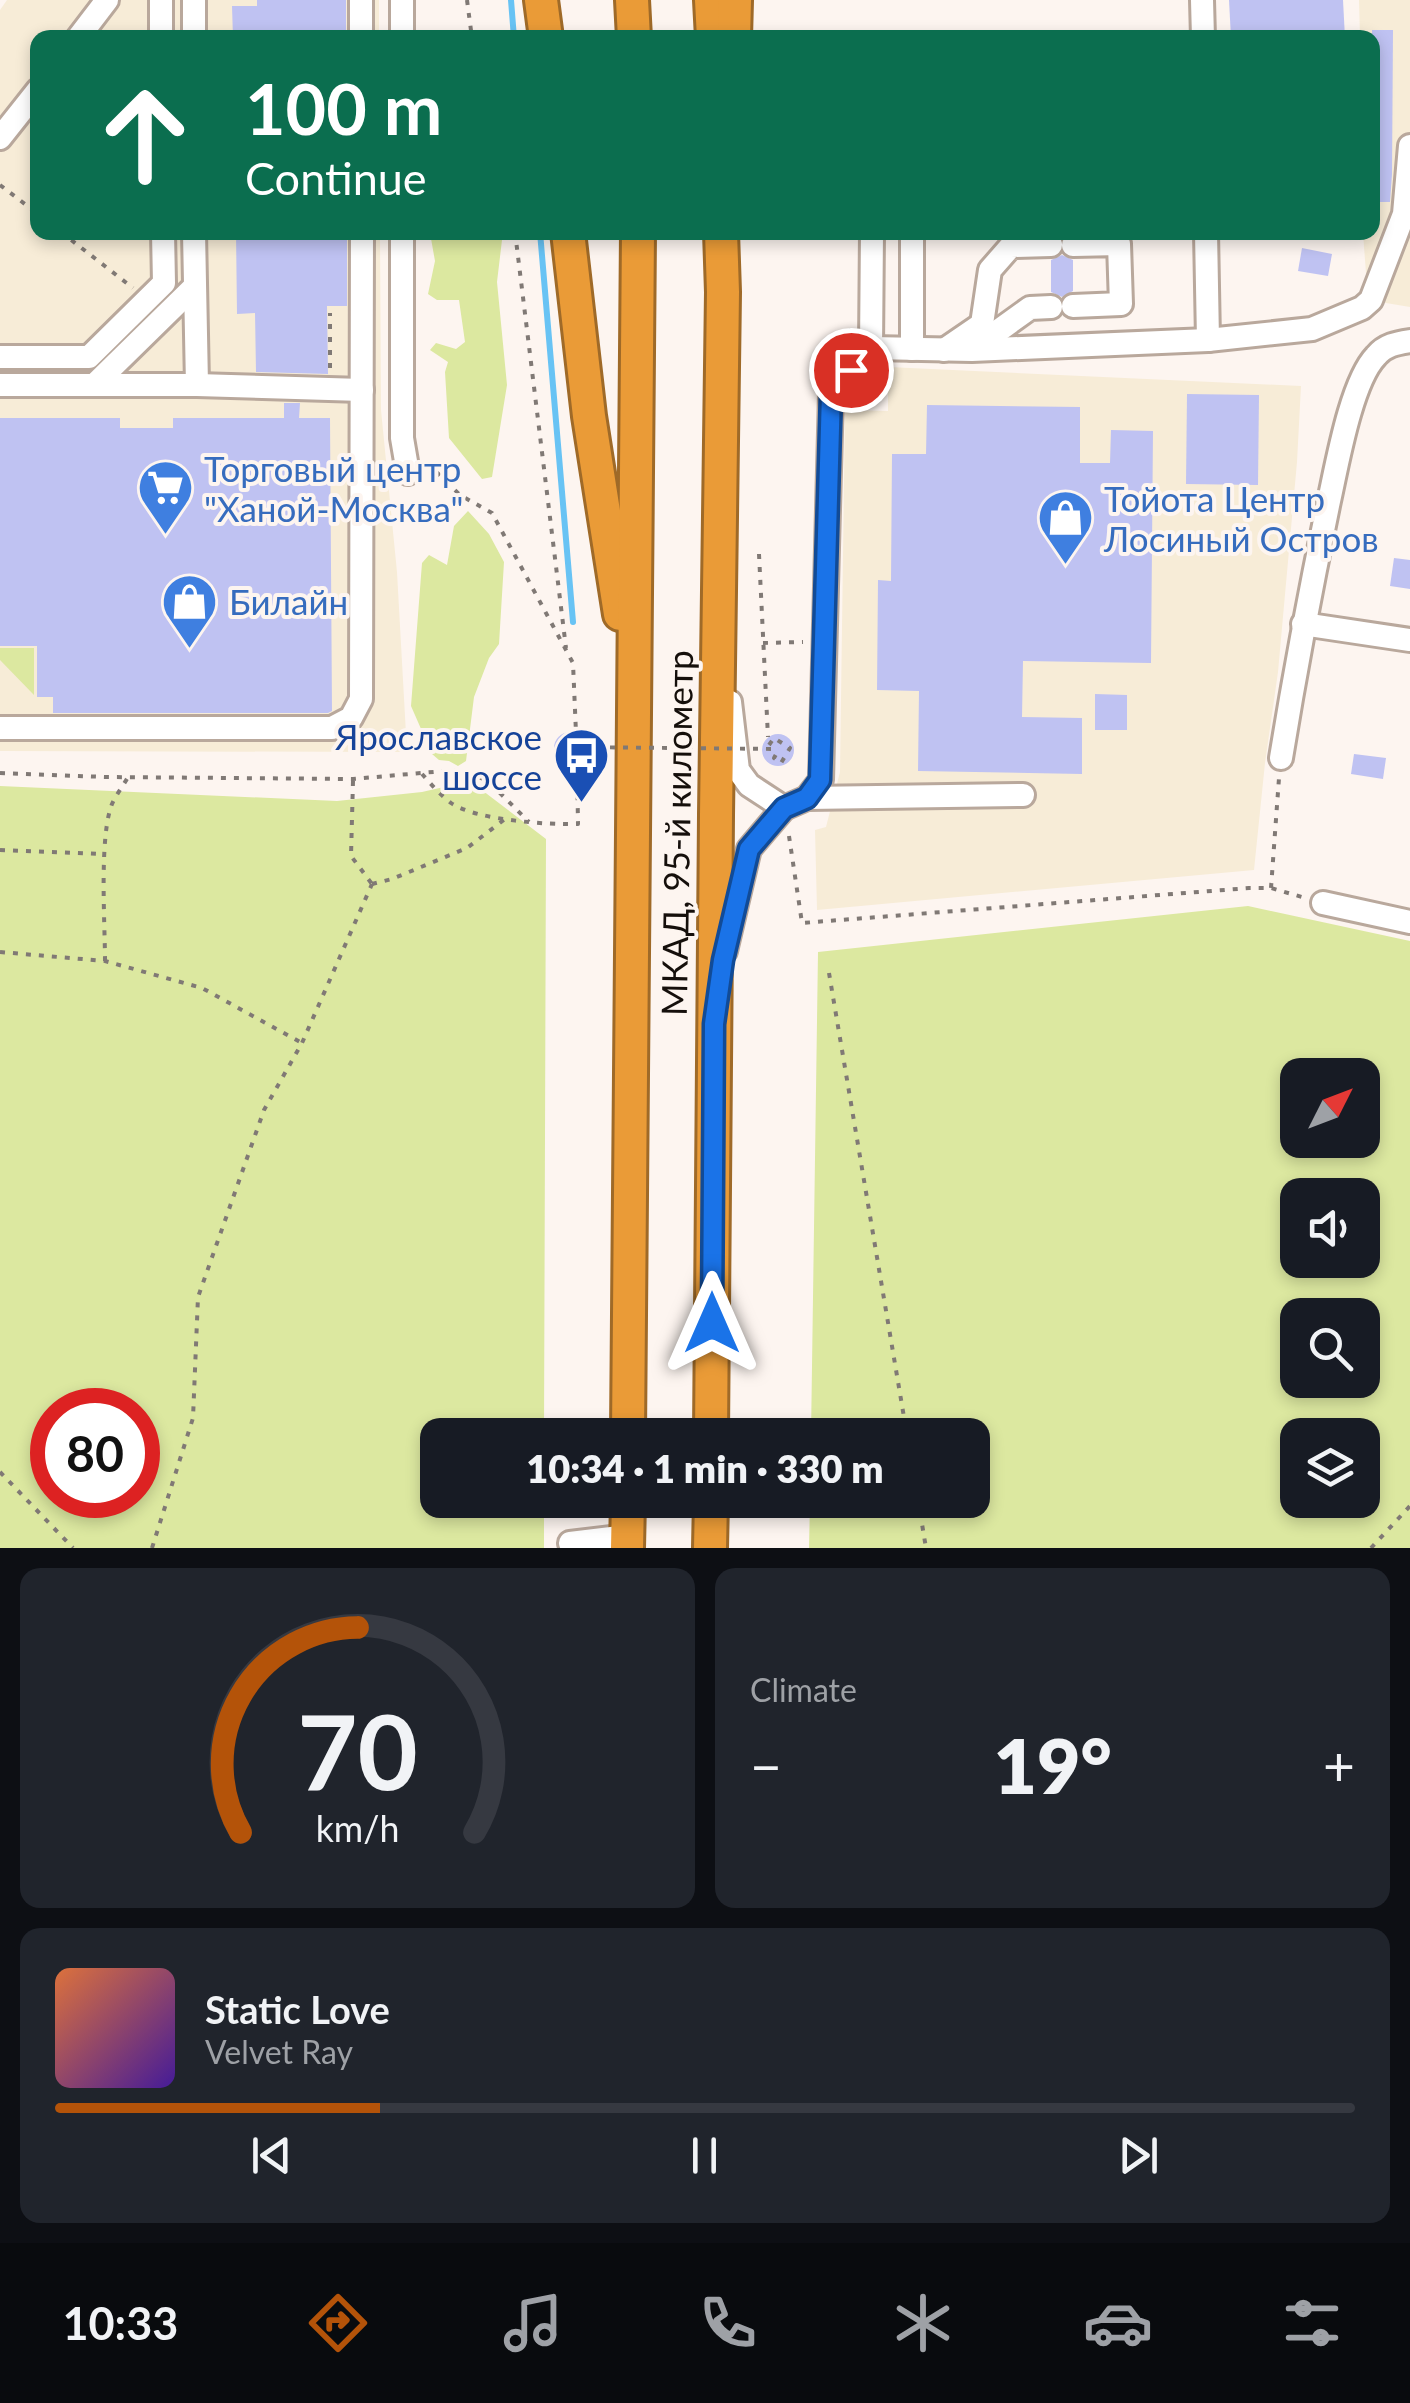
<!DOCTYPE html>
<html lang="en">
<head>
<meta charset="utf-8">
<style>
  :root { --surface:#171b24; --page:#20242c; --text:#f1f3f6; --muted:#9ea1a6; --line:#363941; --accent:#b45309 }
  body { margin:0; font-family:Lato,sans-serif; background:var(--page); color:var(--text); height:100vh; display:flex; flex-direction:column; font-size:38px; white-space:nowrap }
  * { box-sizing:border-box; margin:0 }
  p { font-size:32px; color:var(--muted) }
  .icon { flex:none; width:55px; height:55px; fill:none; stroke:currentColor; stroke-width:2; stroke-linecap:round; stroke-linejoin:round }
  .map { position:relative; height:1548px; overflow:hidden }
  .sheet { display:flex; flex-direction:column; gap:20px; padding:20px; background:#0d0f14; flex:1 }
  .sheet>* { flex:none }
  .banner { position:absolute; left:30px; top:30px; width:1350px; height:210px; border-radius:20px; box-shadow:0 5px 15px #0003; background:#0b6e4f; color:#fff; overflow:hidden }
  .needle { width:65px; rotate:48deg }
  .fabs { position:absolute; left:1280px; top:1058px; display:grid; gap:20px }
  .fabs a { display:grid; place-items:center; width:100px; height:100px; border-radius:20px; background:var(--surface); box-shadow:0 5px 15px #0003; font-size:50px }
  .speed { position:absolute; left:30px; top:1388px; display:flex; gap:20px; font-size:50px; font-weight:700; text-align:center }
  .speed>* { display:grid; place-content:center; width:130px; height:130px; border-radius:50%; background:var(--surface); box-shadow:0 5px 15px #0003; line-height:1 }
  .speed .limit { border:15px solid #d22; background:#fff; color:#111 }
  .pin { position:absolute; display:grid; place-items:center; width:85px; height:85px; color:#fff; margin:-42px; border:5px solid #fff; border-radius:50%; box-shadow:0 2px 10px #0007 }
  .me { position:absolute; width:110px; margin:-55px; rotate:0deg; stroke-linejoin:round; filter:drop-shadow(0 0 8px #0008) }
  .turn { display:flex; align-items:center; gap:35px; height:210px; padding:0 50px; font-size:45px }
  .turn .icon { width:130px; height:130px; stroke-width:2.5 }
  .turn b { display:block; font-size:70px; line-height:85px }
  .big { font-size:75px; font-weight:800; line-height:1.1 }
  .sheet .tile { flex:1; display:flex; flex-direction:column; justify-content:center; gap:15px; min-width:0; padding:0 35px; border-radius:20px; background:var(--page) }
  .sheet .dial { align-items:center; gap:0 }
  .dial svg { height:260px; overflow:visible; fill:none; stroke:var(--line); stroke-width:7; stroke-linecap:round; text-anchor:middle }
  .dial text { fill:var(--text); stroke:none }
  .song { display:flex; align-items:center; gap:30px }
  .cover { width:120px; height:120px; border-radius:15px; background:linear-gradient(135deg,hsl(20 70% 55%),hsl(260 70% 35%)) }
  .played { height:10px; border-radius:5px; background:linear-gradient(90deg,var(--accent) 25%,var(--line) 25%) }
  .keys { display:flex; justify-content:space-around; direction:ltr }
  .heat { display:flex; justify-content:space-between; align-items:center; font-size:55px; direction:ltr }
  .sheet .tiles { flex:1; display:grid; gap:20px; grid-template-columns:1fr 1fr }
  .tile:last-child { grid-column:span 2 }
  .trip { position:absolute; left:420px; top:1418px; width:570px; height:100px; border-radius:20px; background:var(--surface); box-shadow:0 5px 15px #0003; font-weight:800; line-height:100px; text-align:center }
  .tab-bar { display:flex; height:160px; justify-content:space-around; align-items:center; background:#090b0e; color:var(--muted) }
  .tab-bar .icon { width:70px; height:70px }
  .tab-bar .active { color:var(--accent) }
  .tab-bar b { font-size:45px; color:var(--text) }
  .map>svg:first-child { display:block }
</style>
</head>
<body>
<div class="map">
<svg width="1410" height="1548" viewBox="0 0 1410 1548">
  <rect width="100%" height="100%" fill="#fdf5f0"/>
  <g fill="#f7ecd7">
    <path d="M7 0H379V37L38 38V232L380 233 381 410 397 572 407 752 0 751V10Z"/>
    <path d="M1359 0H1410V307L1368 300 1363 233 1372 232V38L1360 37Z"/>
    <path d="M888 367 1301 386 1297 462 1278 672 1265 763 1254 870 817 910 815 830 826 827 840 772 845 410 888 411Z"/>
  </g>
  <g fill="#dce8a0" fill-rule="evenodd">
    <path d="M430 233H496L502 240 497 282 507 385 492 477 482 479 449 438 445 372 448 362 430 350 436 343 456 349 465 342 459 300H437L428 294 435 261Z"/>
    <path d="M468 511 489 534 504 562 499 644 489 658 474 697 466 761 458 766 449 761 439 760 432 754 411 706 422 563 429 555 447 565 454 526Z"/>
    <path d="M0 648H34V695L0 660Z"/>
    <path d="M470 781 546 839 544 1435H438V1500H544V1548H0V786L337 801 422 792ZM138 1410V1495H52V1410Z"/>
    <path d="M1248 906 1410 941V1548H809L810 1500H972V1435H811L818 952ZM1362 1075V1140H1298V1075ZM1362 1195V1260H1298V1195ZM1362 1315V1380H1298V1315ZM1362 1435V1500H1298V1435Z"/>
  </g>
  <g fill="none" stroke-linecap="round" stroke-linejoin="round">
    <g stroke="#68c3f4" stroke-width="6">
      <path d="M511 0 514 38"/>
      <path d="M540 232 573 622"/>
    </g>
  </g>
  <g fill="#bfc2f2">
    <path d="M257 0H346V38H233L232 6H257Z"/>
    <path d="M1229 0H1343L1345 38H1231Z"/>
    <path d="M1372 30H1393L1392 174 1390 202H1372Z"/>
    <path d="M236 232H347V306H327L328 374 256 372 255 313 237 314Z"/>
    <path d="M1302 248 1332 254 1328 276 1298 271Z"/>
    <path d="M1062 255 1073 260V291L1062 297 1051 292V260Z"/>
    <path d="M1187 394 1259 395 1258 485 1186 484Z"/>
    <path d="M284 403H300L299 418H330L332 711 328 713H53V697H37V646H0V418H120V428H173V418H284Z"/>
    <path d="M927 405 1080 407V463H1110L1111 430 1153 431 1151 663 1023 661 1022 717 1082 718V774L918 771 919 691 877 690 878 580 891 581 892 454H926Z"/>
    <path d="M1394 558 1410 560V589L1390 586Z"/>
    <path d="M1095 694 1127 695V730H1095Z"/>
    <circle cx="570" cy="748" r="16"/>
    <circle cx="778" cy="750" r="16"/>
    <path d="M1354 754 1386 758 1383 779 1351 774Z"/>
  </g>
  <g fill="none" stroke-linecap="round" stroke-linejoin="round">
    <defs>
      <g id="minor">
        <path d="M161 0V38"/>
        <path d="M361 0V38"/>
        <path d="M1202 0 1203 38"/>
        <path d="M78 38 107 0"/>
        <path d="M194 38V0"/>
        <path d="M402 38V0"/>
        <path d="M0 138 38 90"/>
        <path d="M194 232 197 385"/>
        <path d="M402 232V438L408 473"/>
        <path d="M1206 232 1208 340"/>
        <path d="M1073 245 1119 244 1121 304 1073 306"/>
        <path d="M871 348 972 350 1208 340 1312 329 1362 308 1371 300 1404 214 1410 146"/>
        <path d="M912 349V232"/>
        <path d="M973 349 1030 308 1051 307"/>
        <path d="M944 350 982 324 990 270 1011 246 1051 245"/>
        <path d="M0 357H89L164 283 163 232"/>
        <path d="M95 384 193 288"/>
        <path d="M0 385H197L362 390"/>
        <path d="M1303 624 1410 640"/>
        <path d="M0 728H332L351 718 361 699 362 232"/>
        <path d="M1281 758C1295 672 1311 587 1329 501 1337 465 1351 382 1376 356 1385 345 1397 343 1410 341"/>
        <path d="M807 798 1023 795"/>
        <path d="M784 808 807 798 821 780 831 393 871 348 872 232"/>
        <path d="M1323 903 1410 922"/>
        <path d="M725 951 749 849 784 808 749 785 738 770 730 702"/>
        <path d="M570 1543 628 1536"/>
      </g>
      <g id="highway">
        <path d="M541 0 546 38"/>
        <path d="M632 0 634 38"/>
        <path d="M711 0 713 38"/>
        <path d="M734 38 735 0"/>
        <path d="M568 232 589 416 620 614"/>
        <path d="M628 1435 638 232"/>
        <path d="M711 1435 716 815 723 292 721 232"/>
        <path d="M627 1548 628 1500"/>
        <path d="M710 1548 711 1500"/>
      </g>
    </defs>
    <use href="#minor" stroke="#b9a89c" stroke-width="28"/>
    <use href="#highway" stroke="#9f6a28" stroke-width="38"/>
    <g stroke="#807975" stroke-width="4" stroke-dasharray="5 8" stroke-linecap="butt">
      <path d="M467 0 472 38"/>
      <path d="M0 185 38 214"/>
      <path d="M61 232 133 288"/>
      <path d="M515 232 566 648"/>
      <path d="M330 368V313"/>
      <path d="M820 373C823 355 836 340 851 330"/>
      <path d="M427 463 460 495 492 513 573 663 576 733"/>
      <path d="M759 554 768 737"/>
      <path d="M763 643 803 642"/>
      <path d="M769 745 774 738 790 748 781 763 774 758 779 749"/>
      <path d="M571 747 579 753 573 762 557 751 568 735 577 741"/>
      <path d="M0 773 106 777 353 779 455 770 487 780 529 822"/>
      <path d="M422 774C431 784 440 795 451 803 475 820 548 825 578 824L577 763"/>
      <path d="M353 781 351 856 372 884"/>
      <path d="M789 836 802 923 1249 888H1271L1302 897"/>
      <path d="M0 850 105 854"/>
      <path d="M372 884 392 879 467 848 505 819"/>
      <path d="M1271 888 1279 778"/>
      <path d="M0 952 105 961 202 988 302 1043"/>
      <path d="M105 961C105 922 99 837 112 804 116 795 123 786 128 777"/>
      <path d="M829 973 907 1435"/>
      <path d="M0 1472 73 1548"/>
      <path d="M918 1500 926 1548"/>
      <path d="M152 1548 193 1418 198 1297 264 1110 302 1043 372 884"/>
      <path d="M1371 1548 1410 1506"/>
    </g>
    <use href="#minor" stroke="#fff" stroke-width="22"/>
    <use href="#highway" stroke="#ea9b37" stroke-width="32"/>
    <path stroke="#807975" stroke-width="4" stroke-dasharray="5 8" stroke-linecap="butt" d="M571 747 779 749"/>
  </g>
  <g fill="none" stroke-linecap="round" stroke-linejoin="round">
    <defs>
      <path id="route" d="M712 1323 714 1024 723 960 749 849 784 808 807 798 820 780 831 393 851 370"/>
    </defs>
    <use href="#route" stroke="#114b97" stroke-width="25"/>
    <use href="#route" stroke="#1a73e8" stroke-width="18"/>
  </g>
  <defs>
    <symbol id="supermarket-pin" viewBox="-11 -11 22 30"><path d="M0 17L-7.5 6A9.5 9.5 0 1 1 7.5 6Z" fill="#3f7fe0" stroke="#fdf5f0"/><path d="M-6-5.5h2.5l.6 2H6L4.5 2H-2.5L-4.4-4H-6ZM-1.5 3.2a1.3 1.3 0 1 0 .1 0ZM3 3.2a1.3 1.3 0 1 0 .1 0Z" fill="#fff"/></symbol>
    <symbol id="shop-pin" viewBox="-11 -11 22 30"><path d="M0 17L-7.5 6A9.5 9.5 0 1 1 7.5 6Z" fill="#3f7fe0" stroke="#fdf5f0"/><path d="M-5-2.5h2.3a2.7 3.5 0 0 1 5.4 0H5L5.5 6h-11ZM-1.5-2.5h3a1.5 2.3 0 0 0-3 0Z" fill="#fff"/></symbol>
    <symbol id="bus-pin" viewBox="-11 -11 22 30"><path d="M0 17L-7.5 6A9.5 9.5 0 1 1 7.5 6Z" fill="#1a4fb4" stroke="#fdf5f0"/><path d="M-5-6H5V4H4V6H2V4H-2V6H-4V4H-5ZM-3.5-4V0h7V-4ZM-3.5 1.2v1.5H-2V1.2ZM2 1.2v1.5H3.5V1.2Z" fill="#fff"/></symbol>
  </defs>
  <g fill-rule="evenodd">
    <use href="#supermarket-pin" x="134" y="456" width="63" height="86"/>
    <use href="#shop-pin" x="1034" y="486" width="63" height="86"/>
    <use href="#shop-pin" x="158" y="570" width="63" height="86"/>
    <use href="#bus-pin" x="550" y="724" width="63" height="86"/>
  </g>
  <g text-anchor="middle" dominant-baseline="central" stroke-width="8" stroke-linejoin="round" paint-order="stroke">
    <g font-size="35" fill="#366cbe" stroke="#fdf5f0" text-anchor="start">
      <text x="204" y="468">Торговый центр<tspan x="204" dy="40">"Ханой-Москва"</tspan></text>
      <text x="1104" y="498">Тойота Центр<tspan x="1104" dy="40">Лосиный Остров</tspan></text>
      <text x="229" y="601">Билайн</text>
    </g>
    <g font-size="35" fill="#164399" stroke="#fdf5f0" text-anchor="end">
      <text x="542" y="736">Ярославское<tspan x="542" dy="40">шоссе</tspan></text>
    </g>
    <g font-size="35" fill="#150f0b" stroke="#fdf5f0">
      <text transform="translate(676 833) rotate(-89)">МКАД, 95-й километр</text>
    </g>
  </g>
</svg>
<div class="fabs">
<a><svg class="needle" viewBox="-14 -14 28 28"><path d="M0-13l5 13h-10z" fill="#e53935"/><path d="M0 13l5-13h-10z" fill="#9ea1a6"/></svg></a>
<a><svg class="icon" aria-label="sound" viewBox="0 0 24 24"><path d="M4 9h4l5-4v14l-5-4H4zM17 9q2 3 0 6"/></svg></a>
<a><svg class="icon" aria-label="search" viewBox="0 0 24 24"><circle cx="10" cy="10" r="6"/><path d="M15 15l6 6"/></svg></a>
<a><svg class="icon" aria-label="layers" viewBox="0 0 24 24"><path d="M12 4l9 5-9 5-9-5zM3 14l9 5 9-5"/></svg></a>
</div>
<div class="speed"><div class="limit">80</div></div>
<div class="pin" style="left:851px;top:370px;background:#d93025"><svg class="icon" aria-label="arrive" viewBox="0 0 24 24"><path d="M6 21V4h12l-3 4 3 4H6"/></svg></div>
<svg class="me" style="left:712px;top:1323px" viewBox="-20 -20 40 40"><path d="M0-17L14 15 0 8-14 15z" fill="#1a73e8" stroke="#fff" stroke-width="4"/></svg>
<div class="trip">10:34 · 1 min · 330 m</div>
<div class="banner">
<div class="turn"><svg class="icon" aria-label="ahead" viewBox="0 0 24 24"><path d="M12 20V5M6 11l6-6 6 6"/></svg><div><b>100 m</b>Continue</div></div>
</div>
</div>
<section class="sheet">
<div class="tiles">
<div class="tile dial"><svg viewBox="0 0 100 80">
<path d="M14 69A42 42 0 1 1 86 69"/>
<path d="M14 69A42 42 0 0 1 50 6" stroke="#b45309"/>
<text x="50" y="56" font-size="32" font-weight="700">70</text>
<text x="50" y="72" font-size="11">km/h</text>
</svg></div>
<div class="tile"><p>Climate</p>
<div class="heat"><a>−</a><b class="big">19°</b><a>+</a></div>
</div>
<div class="tile">
<div class="song"><i class="cover"></i><div><b>Static Love</b><p>Velvet Ray</p></div></div>
<div class="played"></div>
<div class="keys"><svg class="icon" aria-label="previous" viewBox="0 0 24 24"><path d="M18 5L8 12l10 7zM5 5v14"/></svg><svg class="icon" aria-label="pause" viewBox="0 0 24 24"><path d="M8 5v14M16 5v14"/></svg><svg class="icon" aria-label="next" viewBox="0 0 24 24"><path d="M6 5l10 7-10 7zM19 5v14"/></svg></div>
</div>
</div>
</section>
<nav class="tab-bar">
<b>10:33</b>
<svg class="icon active" aria-label="directions" viewBox="0 0 24 24"><path d="M12 3l9 9-9 9-9-9zM9 14v-3h6M13 9l2 2-2 2"/></svg>
<svg class="icon" aria-label="music" viewBox="0 0 24 24"><path d="M9 18V5l10-2v13"/><circle cx="6" cy="18" r="3"/><circle cx="16" cy="16" r="3"/></svg>
<svg class="icon" aria-label="phone" viewBox="0 0 24 24"><path d="M5 4h4l2 5-3 2q2 4 5 5l2-3 5 2v4C11 20 4 13 5 4z"/></svg>
<svg class="icon" aria-label="climate" viewBox="0 0 24 24"><path d="M12 3v18M4 7l16 10M4 17L20 7"/></svg>
<svg class="icon" aria-label="car" viewBox="0 0 24 24"><path d="M5 17H2v-5l4-1 3-4h7l3 4 3 1v5h-3M9 17h6M6 11h13"/><circle cx="7" cy="17" r="2"/><circle cx="17" cy="17" r="2"/></svg>
<svg class="icon" aria-label="filters" viewBox="0 0 24 24"><path d="M4 7h16M4 17h16"/><circle cx="9" cy="7" r="2"/><circle cx="15" cy="17" r="2"/></svg>
</nav>
</body>
</html>
